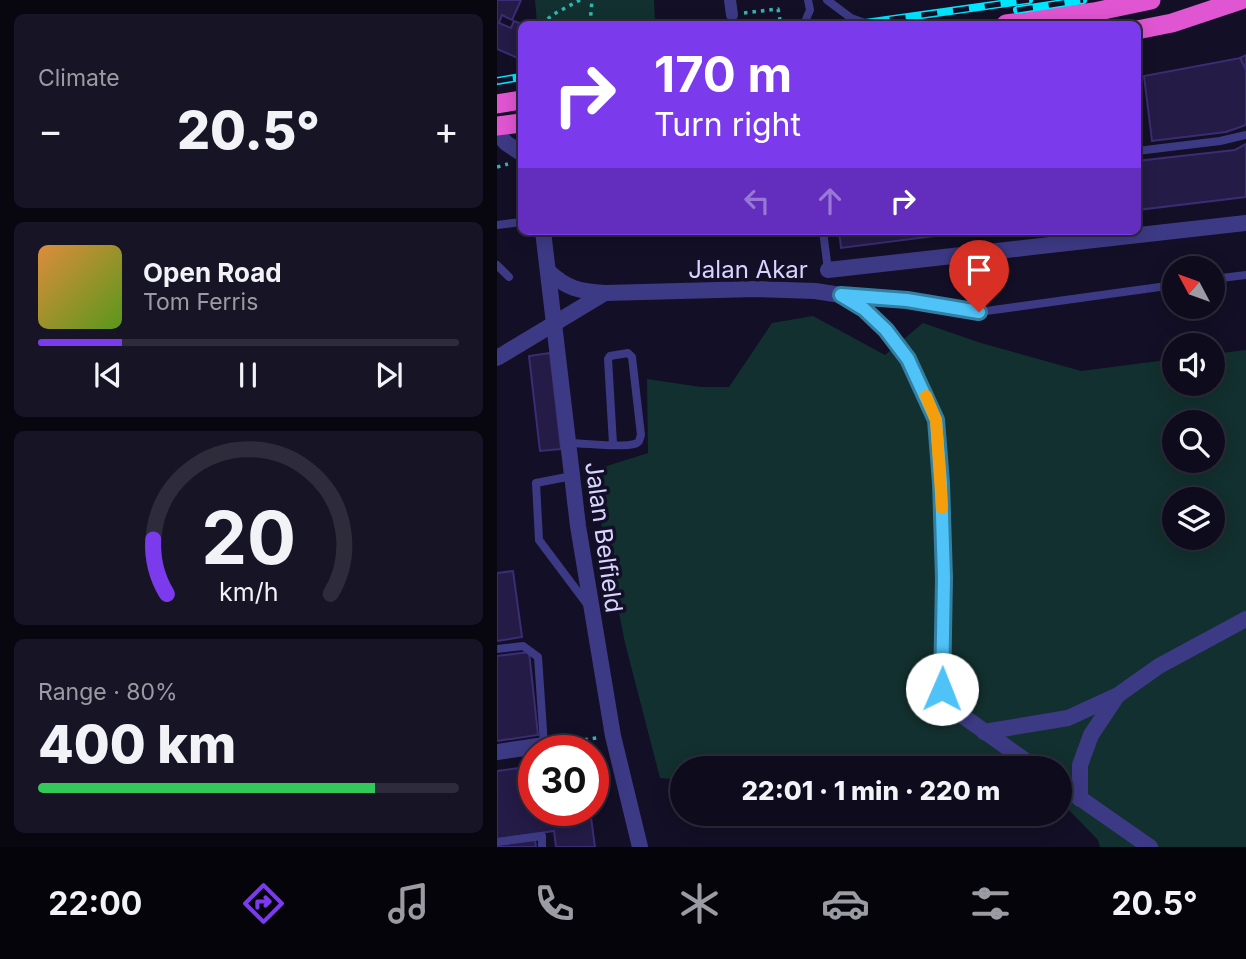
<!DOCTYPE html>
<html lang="en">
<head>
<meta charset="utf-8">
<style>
  :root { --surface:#0e0b1c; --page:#171425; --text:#f1f3f6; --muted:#9b9ba3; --line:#2e2b3b; --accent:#7c3aed }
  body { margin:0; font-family:Inter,sans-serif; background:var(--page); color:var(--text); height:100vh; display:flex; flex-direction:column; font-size:26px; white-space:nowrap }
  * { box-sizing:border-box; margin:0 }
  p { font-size:23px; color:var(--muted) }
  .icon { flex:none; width:38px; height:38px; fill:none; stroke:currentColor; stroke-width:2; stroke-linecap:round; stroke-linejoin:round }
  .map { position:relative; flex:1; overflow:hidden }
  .sheet { display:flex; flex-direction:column; gap:14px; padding:14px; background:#08060f; width:497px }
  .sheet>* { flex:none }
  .top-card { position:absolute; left:21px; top:21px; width:623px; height:214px; border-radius:10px; box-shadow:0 4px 18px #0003,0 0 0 2px var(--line); background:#7c3aed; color:#fff; overflow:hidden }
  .needle { width:46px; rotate:311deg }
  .buttons { position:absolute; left:665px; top:256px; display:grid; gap:14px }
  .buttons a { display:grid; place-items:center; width:63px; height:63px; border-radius:50%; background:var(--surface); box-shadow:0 4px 18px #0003,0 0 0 2px var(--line); font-size:35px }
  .speed { position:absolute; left:21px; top:735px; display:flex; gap:14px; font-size:35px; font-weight:700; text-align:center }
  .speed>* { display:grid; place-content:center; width:91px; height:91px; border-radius:50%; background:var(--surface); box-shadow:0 4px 18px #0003,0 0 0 2px var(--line); line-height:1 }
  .speed .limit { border:10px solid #d22; background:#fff; color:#111 }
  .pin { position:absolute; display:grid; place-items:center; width:60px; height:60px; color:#fff; margin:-72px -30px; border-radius:50% 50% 50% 0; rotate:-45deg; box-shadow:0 0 7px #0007 }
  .pin .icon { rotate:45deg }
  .me { position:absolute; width:77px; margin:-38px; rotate:1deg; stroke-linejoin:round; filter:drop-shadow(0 0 5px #0008) }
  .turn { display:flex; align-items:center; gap:24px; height:147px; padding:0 21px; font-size:32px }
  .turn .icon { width:91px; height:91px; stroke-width:2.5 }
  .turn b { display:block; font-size:49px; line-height:60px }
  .lanes { display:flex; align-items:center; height:66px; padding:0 21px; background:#0003; justify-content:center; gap:35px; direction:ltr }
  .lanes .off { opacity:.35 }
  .big { font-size:52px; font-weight:800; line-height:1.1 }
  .sheet .widget { flex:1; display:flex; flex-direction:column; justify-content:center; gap:10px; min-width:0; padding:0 24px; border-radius:10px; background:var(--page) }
  .sheet .dial { align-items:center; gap:0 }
  .dial svg { height:182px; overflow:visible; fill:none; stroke:var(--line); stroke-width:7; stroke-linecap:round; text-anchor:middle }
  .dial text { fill:var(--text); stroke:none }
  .song { display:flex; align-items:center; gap:21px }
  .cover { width:84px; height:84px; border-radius:10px; background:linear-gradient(135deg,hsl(30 70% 55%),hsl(90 70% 35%)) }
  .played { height:7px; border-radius:4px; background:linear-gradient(90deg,var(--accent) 20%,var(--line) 20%) }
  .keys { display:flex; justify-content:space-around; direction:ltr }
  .heat { display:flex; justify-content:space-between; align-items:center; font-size:38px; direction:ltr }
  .charge { height:10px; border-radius:5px; background:linear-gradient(90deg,#34c759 80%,var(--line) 0) }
  .trip { position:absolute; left:173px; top:756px; width:402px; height:70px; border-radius:35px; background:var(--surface); box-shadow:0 4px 18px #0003,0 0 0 2px var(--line); font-weight:800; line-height:70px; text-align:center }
  .menu { display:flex; height:112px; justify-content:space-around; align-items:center; background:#06040b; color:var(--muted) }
  .menu .icon { width:49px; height:49px }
  .menu .current { color:var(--accent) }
  .menu b { font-size:32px; color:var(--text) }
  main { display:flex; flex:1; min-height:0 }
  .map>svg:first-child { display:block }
</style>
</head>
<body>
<main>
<section class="sheet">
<div class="widget"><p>Climate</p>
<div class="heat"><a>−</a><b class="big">20.5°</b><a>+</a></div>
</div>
<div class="widget">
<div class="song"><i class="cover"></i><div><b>Open Road</b><p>Tom Ferris</p></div></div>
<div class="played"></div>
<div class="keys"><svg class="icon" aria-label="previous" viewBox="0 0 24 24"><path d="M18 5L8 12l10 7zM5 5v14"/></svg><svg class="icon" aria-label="pause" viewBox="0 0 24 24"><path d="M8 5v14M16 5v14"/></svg><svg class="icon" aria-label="next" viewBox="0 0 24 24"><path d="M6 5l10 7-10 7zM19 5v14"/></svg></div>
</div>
<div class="widget dial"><svg viewBox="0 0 100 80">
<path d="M14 69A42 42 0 1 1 86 69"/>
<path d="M14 69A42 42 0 0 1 8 45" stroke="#7c3aed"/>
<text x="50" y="56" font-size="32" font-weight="700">20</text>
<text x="50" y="72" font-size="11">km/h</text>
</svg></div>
<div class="widget"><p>Range · 80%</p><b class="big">400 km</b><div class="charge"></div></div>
</section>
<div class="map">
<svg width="749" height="847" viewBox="0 0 749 847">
  <rect width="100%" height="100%" fill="#130f26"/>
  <g fill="#12302f" fill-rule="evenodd">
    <path d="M38 0H157L158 24H40Z"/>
    <path d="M316 316 388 355 426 323 484 343 584 371 677 359V383H716V354L749 350V847H603L601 840 564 802V768H485L465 763 369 768H186L185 780 163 778 128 643 94 471 151 453 150 379 204 387H232L275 323ZM677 422H716V460H677ZM677 499H716V537H677Z"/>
  </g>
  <g fill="#241b47" stroke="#3b2d73" stroke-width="2">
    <path d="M0 0H24L15 20 5 15 2 23 14 28 17 21 25 24 23 59 0 49Z"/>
    <path d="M749 55V70L743 58Z"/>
    <path d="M743 58 749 70V125L729 132 655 141 647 76Z"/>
    <path d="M749 144V197L640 210V161L738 150Z"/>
    <path d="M342 231H477L344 248Z"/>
    <path d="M53 353 64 449 43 451 32 356Z"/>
    <path d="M16 571 25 637 0 641V573Z"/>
    <path d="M32 652 41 735 0 741V656Z"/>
    <path d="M37 766V810H93L98 847H59L57 831 0 839V771Z"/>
    <path d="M38 840 39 847H0V845Z"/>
  </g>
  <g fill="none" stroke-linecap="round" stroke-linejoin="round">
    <g stroke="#2fb8b0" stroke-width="3.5" stroke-dasharray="3.5 5" stroke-linecap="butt">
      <path d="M247 13 281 9 283 20 252 24"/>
      <path d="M44 24 57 14 83 0"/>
      <path d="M93 24 95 0"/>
      <path d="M0 167 11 164"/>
      <path d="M62 743 100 738"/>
      <path d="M96 783 108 781"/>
    </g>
    <g stroke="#3d3a85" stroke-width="8">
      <path d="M330 0 354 18 371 24"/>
      <path d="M307 24 313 10 311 0"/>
      <path d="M640 151 723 141 749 135"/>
      <path d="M0 225 24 222"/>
      <path d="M326 231 331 270"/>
      <path d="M0 265 12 277"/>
      <path d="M716 279 749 275"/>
      <path d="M351 296 410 300 482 312 677 285"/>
      <path d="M71 443C88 443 123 448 137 444 143 443 142 440 144 435L135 357 131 353 113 356 111 359 116 444"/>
      <path d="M75 476 39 483 42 540 90 604"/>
      <path d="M0 649 26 646 41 657 47 745"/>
      <path d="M0 842 45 836V847"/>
    </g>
    <path stroke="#3d3a85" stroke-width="12" d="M233 0 235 15"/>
    <g stroke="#3d3a85" stroke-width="16">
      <path d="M0 132 9 143 24 153"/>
      <path d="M46 231 81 526 116 736 143 847"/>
      <path d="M331 270 749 223"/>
      <path d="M51 271C70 289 82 291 108 293L258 289 318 291 344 295 367 309 389 330 411 359 439 420 444 483 447 578 445 689 463 714 539 768"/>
      <path d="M0 358 108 293"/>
      <path d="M487 732 571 718 621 695 662 666 749 619"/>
      <path d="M0 752 47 745"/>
      <path d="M564 785 653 847"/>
      <path d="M583 799V765L594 735 620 696"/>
    </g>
    <g stroke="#e055d1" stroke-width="19">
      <path d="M509 24 597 12 654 0"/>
      <path d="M640 30 675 23 744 0"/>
      <path d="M0 104 24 100"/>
      <path d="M0 126 24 123"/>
    </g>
    <defs>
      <g id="rail">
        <path d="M520 10 586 0"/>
        <path d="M361 24 532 0"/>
        <path d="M0 81 24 77"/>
      </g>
    </defs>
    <use href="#rail" stroke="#00e5ff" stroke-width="8"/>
    <use href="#rail" stroke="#130f26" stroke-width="5" stroke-dasharray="16" stroke-linecap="butt"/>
  </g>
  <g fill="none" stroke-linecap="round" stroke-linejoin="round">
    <defs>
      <path id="route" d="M445 689 447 578 444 483 439 420 411 359 389 330 367 309 344 295 410 300 482 312"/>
    </defs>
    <use href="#route" stroke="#337fa1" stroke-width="18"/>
    <use href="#route" stroke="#4fc3f7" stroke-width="12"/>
    <path stroke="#f59e0b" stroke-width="12" d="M429 396 439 420 445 508"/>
  </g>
  <g text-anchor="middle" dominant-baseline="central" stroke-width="7" stroke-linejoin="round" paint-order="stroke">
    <g font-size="24" fill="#d9d4ff" stroke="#130f26">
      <text x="251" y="269">Jalan Akar</text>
      <text transform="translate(107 537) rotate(82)">Jalan Belfield</text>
    </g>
  </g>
</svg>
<div class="buttons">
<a><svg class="needle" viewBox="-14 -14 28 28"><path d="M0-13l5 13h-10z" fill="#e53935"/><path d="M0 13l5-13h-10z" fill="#9b9ba3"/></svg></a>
<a><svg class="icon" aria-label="sound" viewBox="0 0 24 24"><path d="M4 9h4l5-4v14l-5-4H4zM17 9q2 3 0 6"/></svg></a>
<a><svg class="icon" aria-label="search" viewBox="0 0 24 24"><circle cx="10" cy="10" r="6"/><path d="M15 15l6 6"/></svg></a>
<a><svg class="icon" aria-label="layers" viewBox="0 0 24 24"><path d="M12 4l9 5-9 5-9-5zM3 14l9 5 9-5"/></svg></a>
</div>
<div class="speed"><div class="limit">30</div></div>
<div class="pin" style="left:482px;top:312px;background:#d93025"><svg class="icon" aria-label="arrive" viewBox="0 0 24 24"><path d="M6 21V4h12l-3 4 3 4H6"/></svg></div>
<svg class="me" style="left:445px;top:689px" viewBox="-20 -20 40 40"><circle r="19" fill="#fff"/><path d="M0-13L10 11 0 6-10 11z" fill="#4fc3f7"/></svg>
<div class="trip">22:01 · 1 min · 220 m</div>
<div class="top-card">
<div class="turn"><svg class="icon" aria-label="right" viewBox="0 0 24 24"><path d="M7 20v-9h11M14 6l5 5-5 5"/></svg><div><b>170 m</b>Turn right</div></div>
<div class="lanes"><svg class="icon off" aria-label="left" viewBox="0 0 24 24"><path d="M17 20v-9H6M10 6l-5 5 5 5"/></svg><svg class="icon off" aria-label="ahead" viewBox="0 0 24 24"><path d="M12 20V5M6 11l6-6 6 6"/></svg><svg class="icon" aria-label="right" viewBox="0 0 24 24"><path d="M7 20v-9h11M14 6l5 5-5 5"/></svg></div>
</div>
</div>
</main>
<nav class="menu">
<b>22:00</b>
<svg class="icon current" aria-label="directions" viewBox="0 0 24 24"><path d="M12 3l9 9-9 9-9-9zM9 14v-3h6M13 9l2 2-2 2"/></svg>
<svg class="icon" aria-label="music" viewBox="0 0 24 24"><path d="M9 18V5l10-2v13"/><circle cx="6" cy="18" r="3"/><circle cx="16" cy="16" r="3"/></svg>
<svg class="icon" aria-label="phone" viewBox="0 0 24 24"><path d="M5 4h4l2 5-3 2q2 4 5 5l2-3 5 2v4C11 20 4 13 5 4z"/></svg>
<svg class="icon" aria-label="climate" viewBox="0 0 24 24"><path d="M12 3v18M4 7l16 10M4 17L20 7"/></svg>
<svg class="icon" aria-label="car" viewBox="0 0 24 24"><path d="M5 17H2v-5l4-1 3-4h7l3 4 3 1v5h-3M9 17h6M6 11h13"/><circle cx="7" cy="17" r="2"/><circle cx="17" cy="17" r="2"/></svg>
<svg class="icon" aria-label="filters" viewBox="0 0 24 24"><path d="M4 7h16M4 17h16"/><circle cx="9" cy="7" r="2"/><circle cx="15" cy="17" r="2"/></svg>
<b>20.5°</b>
</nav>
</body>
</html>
